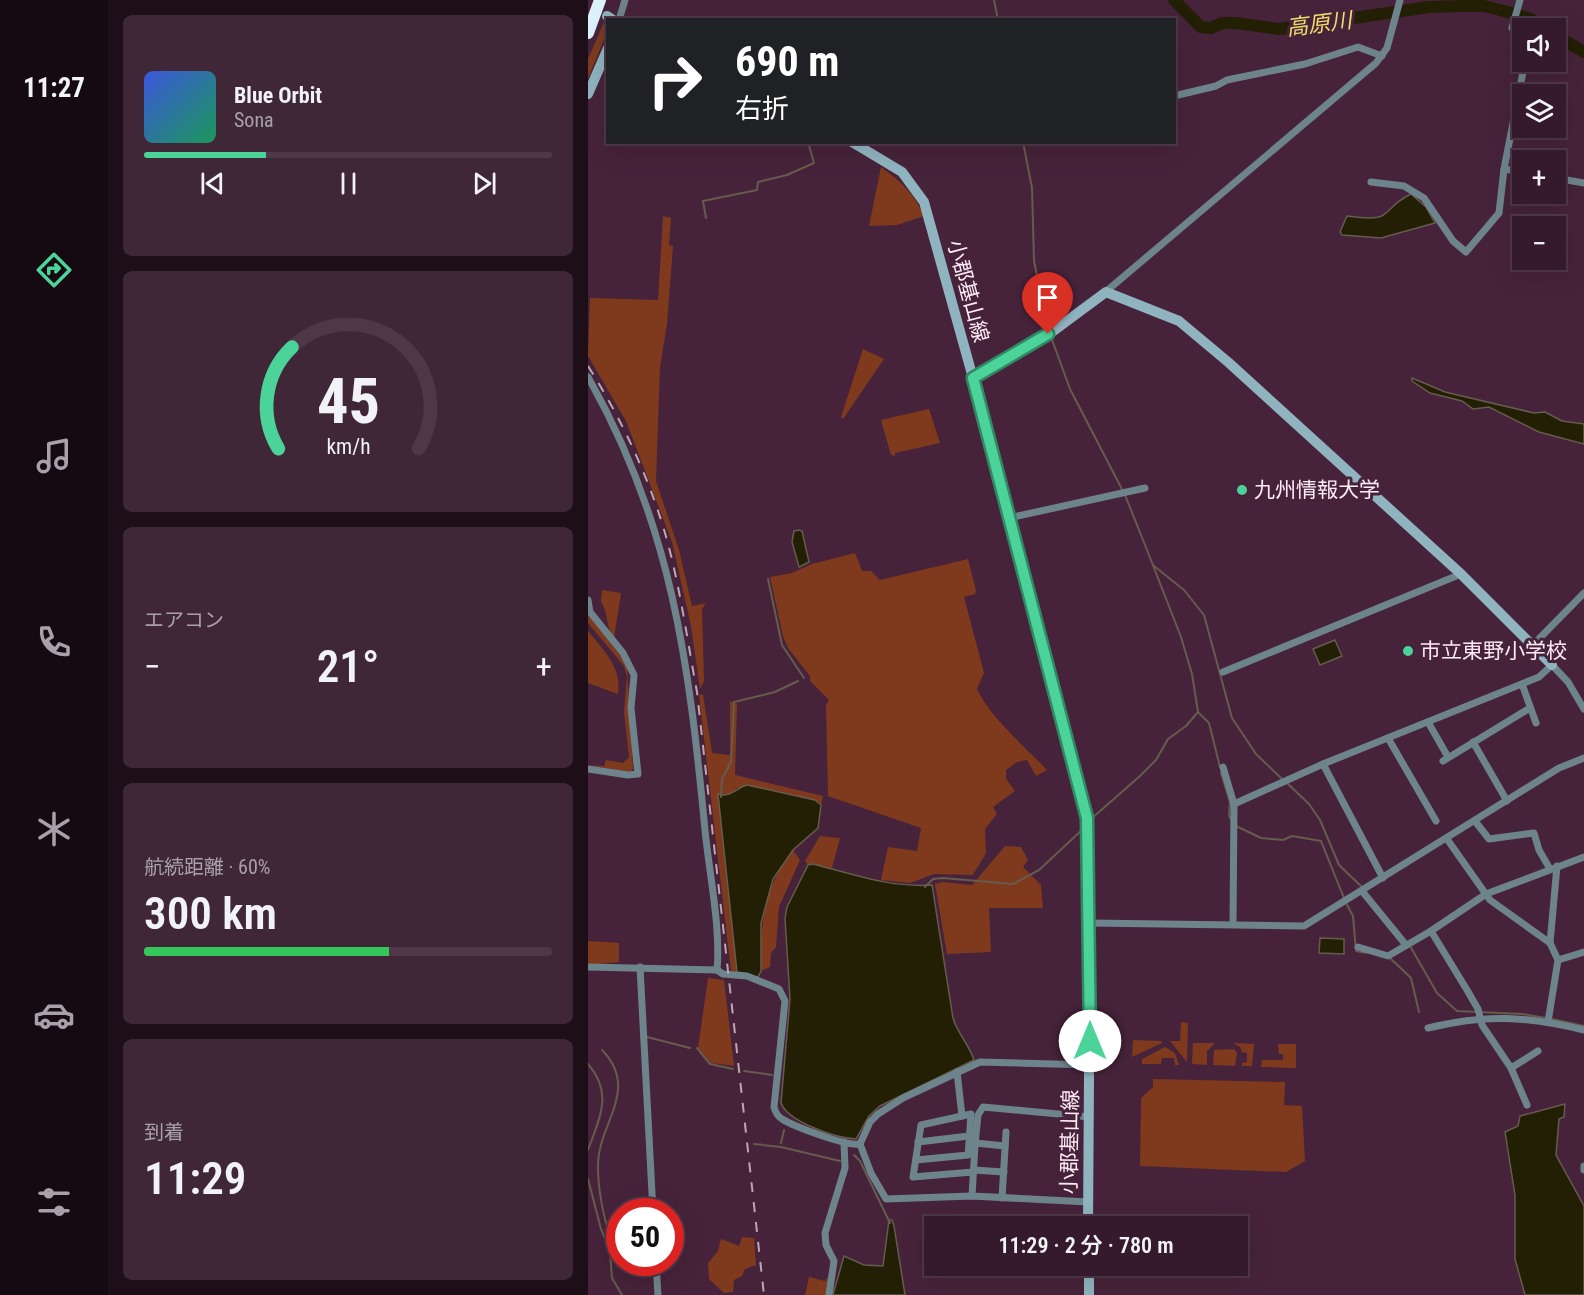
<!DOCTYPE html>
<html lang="ja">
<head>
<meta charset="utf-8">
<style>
  :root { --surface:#341a2c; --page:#3f2738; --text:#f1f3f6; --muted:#a9a1a9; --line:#4e3848; --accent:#4cd39a }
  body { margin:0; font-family:"Roboto Condensed","Noto Sans JP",sans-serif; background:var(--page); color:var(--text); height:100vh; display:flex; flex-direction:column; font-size:22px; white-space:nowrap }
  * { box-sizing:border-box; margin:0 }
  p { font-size:20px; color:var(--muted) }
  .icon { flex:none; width:33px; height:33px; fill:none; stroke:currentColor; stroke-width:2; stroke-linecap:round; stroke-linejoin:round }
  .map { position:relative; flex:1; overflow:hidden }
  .drawer { display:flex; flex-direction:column; gap:15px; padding:15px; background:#1d0e18; width:480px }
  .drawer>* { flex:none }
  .hud { position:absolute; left:18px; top:18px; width:570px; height:126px; border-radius:0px; box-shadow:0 6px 24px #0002,0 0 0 2px var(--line); background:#202124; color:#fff; overflow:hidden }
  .fabs { position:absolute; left:924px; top:18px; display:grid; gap:12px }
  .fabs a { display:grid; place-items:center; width:54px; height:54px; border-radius:0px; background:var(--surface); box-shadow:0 6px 24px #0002,0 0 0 2px var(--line); font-size:30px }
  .speed { position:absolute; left:18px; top:1198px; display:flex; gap:12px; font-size:30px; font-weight:700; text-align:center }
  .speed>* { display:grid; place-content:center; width:78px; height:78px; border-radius:50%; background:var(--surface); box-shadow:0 6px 24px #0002,0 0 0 2px var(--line); line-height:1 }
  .speed .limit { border:9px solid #d22; background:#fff; color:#111 }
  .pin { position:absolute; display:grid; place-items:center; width:51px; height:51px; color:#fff; margin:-62px -26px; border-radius:50% 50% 50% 0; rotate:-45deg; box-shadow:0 0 6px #0007 }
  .pin .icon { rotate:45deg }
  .me { position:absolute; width:66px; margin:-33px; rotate:0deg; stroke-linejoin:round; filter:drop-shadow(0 0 4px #0008) }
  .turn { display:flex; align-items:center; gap:21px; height:126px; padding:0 30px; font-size:27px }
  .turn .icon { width:78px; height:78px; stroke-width:2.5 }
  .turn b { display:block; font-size:42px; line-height:51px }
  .big { font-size:45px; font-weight:600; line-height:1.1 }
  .drawer .widget { flex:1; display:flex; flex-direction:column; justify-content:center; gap:9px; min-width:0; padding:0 21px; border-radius:9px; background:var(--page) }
  .drawer .dial { align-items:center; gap:0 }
  .dial svg { height:156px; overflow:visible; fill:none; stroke:var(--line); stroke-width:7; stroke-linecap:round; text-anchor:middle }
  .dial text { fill:var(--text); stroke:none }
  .song { display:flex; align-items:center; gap:18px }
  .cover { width:72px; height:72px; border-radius:9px; background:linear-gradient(135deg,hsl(230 70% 55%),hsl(150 70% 35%)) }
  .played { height:6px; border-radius:3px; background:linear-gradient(90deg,var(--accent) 30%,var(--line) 30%) }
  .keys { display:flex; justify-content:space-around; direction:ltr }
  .heat { display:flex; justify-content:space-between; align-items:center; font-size:33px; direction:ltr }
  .charge { height:9px; border-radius:4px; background:linear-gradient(90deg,#34c759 60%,var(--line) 0) }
  .trip { position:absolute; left:336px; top:1216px; width:324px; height:60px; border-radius:0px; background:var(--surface); box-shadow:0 6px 24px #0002,0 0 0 2px var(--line); font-weight:600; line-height:60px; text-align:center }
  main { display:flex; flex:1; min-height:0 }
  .menu { display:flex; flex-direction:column; width:108px; justify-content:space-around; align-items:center; background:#150a12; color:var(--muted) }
  .menu .icon { width:42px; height:42px }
  .menu .on { color:var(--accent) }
  .menu b { font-size:27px; color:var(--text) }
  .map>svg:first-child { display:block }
</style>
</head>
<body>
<main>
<nav class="menu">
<b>11:27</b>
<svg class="icon on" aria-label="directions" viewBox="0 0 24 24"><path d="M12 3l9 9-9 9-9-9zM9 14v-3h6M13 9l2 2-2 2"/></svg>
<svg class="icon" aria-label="music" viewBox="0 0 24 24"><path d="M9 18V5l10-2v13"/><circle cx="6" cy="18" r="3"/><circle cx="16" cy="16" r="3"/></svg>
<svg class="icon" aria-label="phone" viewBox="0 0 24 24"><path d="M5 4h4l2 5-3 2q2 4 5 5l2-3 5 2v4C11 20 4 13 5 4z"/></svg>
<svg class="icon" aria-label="climate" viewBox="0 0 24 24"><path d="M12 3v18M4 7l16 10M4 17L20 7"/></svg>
<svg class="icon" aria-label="car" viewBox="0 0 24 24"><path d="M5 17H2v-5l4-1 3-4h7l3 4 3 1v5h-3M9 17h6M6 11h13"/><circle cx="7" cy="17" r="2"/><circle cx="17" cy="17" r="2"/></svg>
<svg class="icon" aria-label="filters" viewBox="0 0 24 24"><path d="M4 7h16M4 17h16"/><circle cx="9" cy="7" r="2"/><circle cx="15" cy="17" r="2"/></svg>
</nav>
<section class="drawer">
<div class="widget">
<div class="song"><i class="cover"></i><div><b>Blue Orbit</b><p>Sona</p></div></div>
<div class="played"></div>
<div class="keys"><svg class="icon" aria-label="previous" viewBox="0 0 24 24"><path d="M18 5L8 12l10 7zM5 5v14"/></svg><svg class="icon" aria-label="pause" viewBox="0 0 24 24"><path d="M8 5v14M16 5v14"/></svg><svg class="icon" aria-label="next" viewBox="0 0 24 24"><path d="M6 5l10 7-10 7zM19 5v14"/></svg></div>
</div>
<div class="widget dial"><svg viewBox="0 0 100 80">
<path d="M14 69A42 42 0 1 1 86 69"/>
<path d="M14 69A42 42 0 0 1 21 17" stroke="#4cd39a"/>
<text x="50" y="56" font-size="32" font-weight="700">45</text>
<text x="50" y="72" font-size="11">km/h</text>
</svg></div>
<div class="widget"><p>エアコン</p>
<div class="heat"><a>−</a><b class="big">21°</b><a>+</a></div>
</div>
<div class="widget"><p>航続距離 · 60%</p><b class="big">300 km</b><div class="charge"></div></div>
<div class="widget"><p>到着</p><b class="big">11:29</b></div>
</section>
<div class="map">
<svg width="996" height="1295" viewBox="0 0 996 1295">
  <rect width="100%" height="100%" fill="#46233a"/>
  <g fill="#7f3a1d">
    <path d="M17 20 19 32 0 79V59Z"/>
    <path d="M293 167C312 181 327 194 336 216L309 225 281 226Z"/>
    <path d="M75 216 83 218 81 245 85 246 79 324 72 367 68 481 91 550 104 606 118 603 114 609 116 681 112 689 103 626 84 542 38 421 0 356 2 298 70 300Z"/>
    <path d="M275 349 296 359 255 419 253 417Z"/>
    <path d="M341 409 352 443 307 453V456L303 455 293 420Z"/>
    <path d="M267 553 274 571H283L292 580 380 559 388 591 387 594 376 597 396 673 389 689C401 716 437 747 459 770L448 776 439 760 429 762 418 770V779L427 791 405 807 409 814 397 829 398 853 385 875 346 874 322 883 293 880 300 847 329 851 333 828 240 796 238 705 241 700 222 681V676L200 648 195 636 182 577 204 573 224 564Z"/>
    <path d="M14 590 33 593 26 638C17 626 21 614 13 602Z"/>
    <path d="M0 613 39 665 45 769 42 772 0 765 16 766 18 760 35 763 41 757 36 712 39 677 36 666 0 623Z"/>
    <path d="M0 631C16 651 34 667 30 694L0 683Z"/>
    <path d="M115 694 124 753 142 755V701L149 704 147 775 235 796 233 805 231 802 149 788 143 794H130L149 972 143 971 111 695Z"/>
    <path d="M232 836 252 838 244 868 220 865 217 861Z"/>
    <path d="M417 846 433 847 440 860 435 867 453 885 455 908H401L403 952 359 954 347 884 354 882 384 885Z"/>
    <path d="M205 850 212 860 191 907 188 947 183 953 182 967 173 971C171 928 177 884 205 850Z"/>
    <path d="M0 941 31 943V962L0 965Z"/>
    <path d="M120 978 136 980 146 1066 123 1063 110 1048Z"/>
    <path d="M593 1022 600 1023 599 1062 582 1041H592Z"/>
    <path d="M545 1040 573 1041 574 1043 544 1057Z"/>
    <path d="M605 1043H627L619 1051V1065L604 1064Z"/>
    <path d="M645 1043 666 1044 664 1066H654V1063L659 1062V1053L654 1052 652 1047Z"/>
    <path d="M690 1044H708V1068L673 1067 674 1060H695V1054H691Z"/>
    <path d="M577 1047 587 1053 591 1065H587L586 1058H574L573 1064H554V1059Z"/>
    <path d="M646 1049 649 1053 647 1066 625 1065 626 1050Z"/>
    <path d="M565 1079 697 1082 696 1105 714 1106 717 1161 698 1172 552 1166 553 1098 565 1087Z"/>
    <path d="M154 1237 166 1238 168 1265 157 1269 154 1276 146 1280 145 1292 136 1293 121 1279 120 1263 130 1251 133 1239 151 1246Z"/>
    <path d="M241 1275 239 1295H217L221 1277 237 1281Z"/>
  </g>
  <g fill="#231f05" stroke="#655c4d" stroke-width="1.5">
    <path d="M823 194 838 207 847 223 793 238 754 235 752 232 759 216C809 223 789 211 823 194Z"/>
    <path d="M824 378 857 392 946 413 957 412 974 421 996 424V444L951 432 901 407 885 409 874 401 842 393 824 381Z"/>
    <path d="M211 530 214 531 221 562 211 567 204 542 206 531Z"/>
    <path d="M747 640 754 656 732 665 725 649Z"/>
    <path d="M159 785 227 800 233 805 230 828 205 850 185 879 173 923V971L170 977 149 972 130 794C142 798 148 788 159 785Z"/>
    <path d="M225 864C264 874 303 888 344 885L365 1018C369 1033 381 1044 386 1060L292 1106 281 1116 268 1139C248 1138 200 1122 193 1103L202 999 197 918 199 907 220 865Z"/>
    <path d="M732 938 756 939V954L731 953Z"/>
    <path d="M977 1104 976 1117 971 1119 968 1155 996 1206V1295H937L927 1259V1195L917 1132 930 1126 932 1116Z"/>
    <path d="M301 1220H304L306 1226 317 1295H245L256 1256 276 1265 295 1266Z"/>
  </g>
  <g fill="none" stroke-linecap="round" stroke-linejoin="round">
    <g stroke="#655c4d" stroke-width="2">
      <path d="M406 0 410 20"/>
      <path d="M435 142 444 188 446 261 460 329"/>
      <path d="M118 218 115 201 169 190 170 182 199 175 226 163 220 142"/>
      <path d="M463 337 482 389 537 495 559 550 593 637 604 674 610 712 621 723 632 767"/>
      <path d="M566 566 596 590 616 615 644 718 668 754 694 779"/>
      <path d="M180 579 194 645 216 678"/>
      <path d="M633 773 642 802 641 816 643 819"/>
      <path d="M699 783 721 804 732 820 751 865 775 888"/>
      <path d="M133 797 134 779 143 762 146 702 187 692 210 681"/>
      <path d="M503 819 552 776 568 760 580 739 598 726 610 712"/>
      <path d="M648 826 673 838 695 840 704 836 733 841 756 898"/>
      <path d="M337 887 345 879 355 878 425 884 451 870 496 828"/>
      <path d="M758 903 765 916 768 951 778 953"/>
      <path d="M822 946 849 993 869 1011 934 1014 958 1018"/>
      <path d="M801 957 823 978 831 1012"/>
      <path d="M964 1019 996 1026"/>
      <path d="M59 1037 102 1048"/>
      <path d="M109 1048 122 1064 145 1069"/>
      <path d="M14 1050C53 1090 9 1124 10 1167 10 1191 16 1218 23 1241L20 1248"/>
      <path d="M0 1064C26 1094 11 1119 0 1150"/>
      <path d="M156 1071 184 1075"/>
      <path d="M193 1143 196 1130"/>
      <path d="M166 1144 193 1147 252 1161"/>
      <path d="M266 1155 272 1161 302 1223"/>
      <path d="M0 1179 13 1229 22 1251 24 1278 34 1295"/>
    </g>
    <g stroke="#231f05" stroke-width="12">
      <path d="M586 0 613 27 623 28 634 23H648L691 29 841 7 874 6H896L924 13 943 19 955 28"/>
      <path d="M968 36 996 52"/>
    </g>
    <g stroke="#6e848c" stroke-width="7">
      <path d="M31 20 37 0"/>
      <path d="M924 28 932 0"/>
      <path d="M586 96 628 86 639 80 717 64 770 47 794 56"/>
      <path d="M916 169 934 172"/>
      <path d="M968 178 996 183"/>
      <path d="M783 182 816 186 836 198 865 241 878 252 911 213 916 169 937 62"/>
      <path d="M515 294 788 63 799 48 812 0"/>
      <path d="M0 377C84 525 101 663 117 830 121 872 133 928 129 970"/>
      <path d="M421 518 557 488"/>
      <path d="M0 600 2 612 35 653 46 675 43 708 50 774 40 775 0 769"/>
      <path d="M945 645 996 593"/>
      <path d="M635 672 873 574"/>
      <path d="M934 684 948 723"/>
      <path d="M840 722 860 757"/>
      <path d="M800 738 848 821"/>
      <path d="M885 742 919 801"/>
      <path d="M855 761 942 708"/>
      <path d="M735 764 795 878"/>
      <path d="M635 767 646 804 645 924"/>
      <path d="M646 804 735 764 951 677 964 665 980 682 996 709"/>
      <path d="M887 821 901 839 946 833 951 850 962 869"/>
      <path d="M859 839 902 900 962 943 970 960"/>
      <path d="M774 891 818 945"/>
      <path d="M502 923 716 926 971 768 996 758"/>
      <path d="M962 943 969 866"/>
      <path d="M770 947 800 956 843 931"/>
      <path d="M0 967 129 970 135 974 159 976 191 989 197 1001 186 1107C187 1111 189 1116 194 1119 205 1126 260 1147 272 1144"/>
      <path d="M52 967 65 1212"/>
      <path d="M960 1022 970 960 996 952"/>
      <path d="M840 1028C898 1014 938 1016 996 1030"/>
      <path d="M923 1068 950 1051"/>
      <path d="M369 1072 374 1116 383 1114 381 1144 387 1145 384 1196"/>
      <path d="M939 1105 923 1068 894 1025 890 1009 879 990 843 931 898 894 996 857"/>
      <path d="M374 1116 333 1125 325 1177 385 1172"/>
      <path d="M330 1142 381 1136"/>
      <path d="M387 1143 417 1146"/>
      <path d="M272 1144 283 1173 298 1199 384 1196 500 1202"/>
      <path d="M272 1144 282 1122 290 1114 315 1098 392 1062 503 1065"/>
      <path d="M387 1145 390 1115 395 1107 502 1117"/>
      <path d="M328 1160 380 1155 381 1144"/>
      <path d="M996 1166V1170"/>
      <path d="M386 1170 416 1172"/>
      <path d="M414 1198 418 1132"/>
      <path d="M68 1263 70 1295"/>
      <path d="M241 1295 246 1261 238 1245 237 1233 257 1168 256 1142"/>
    </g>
    <g stroke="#90b3c0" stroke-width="10">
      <path d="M19 16 25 20"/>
      <path d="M0 94 20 48"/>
      <path d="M264 142 314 172 336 202 385 378 499 818 502 923 500 1227"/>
      <path d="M464 332 518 292 591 321 640 362 873 574 964 665"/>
      <path d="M385 378 460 334"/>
      <path d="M501 1266V1295"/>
    </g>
    <path stroke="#ddf2fa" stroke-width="12" d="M0 33 12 0"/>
    <path stroke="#bea6b5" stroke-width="2" stroke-dasharray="10 10" stroke-linecap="butt" d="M0 366C33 418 60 475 77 533 92 585 99 639 109 692L176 1295"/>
  </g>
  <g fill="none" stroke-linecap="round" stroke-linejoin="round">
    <defs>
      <path id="route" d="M460 334 385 378 499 818 502 1041"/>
    </defs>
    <use href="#route" stroke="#318964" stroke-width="15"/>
    <use href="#route" stroke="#4cd39a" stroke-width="10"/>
  </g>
  <g fill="#4cd39a" stroke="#46233a" stroke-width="2">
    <circle cx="654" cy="490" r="6"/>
    <circle cx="820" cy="651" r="6"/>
  </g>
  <g text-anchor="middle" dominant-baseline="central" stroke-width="6" stroke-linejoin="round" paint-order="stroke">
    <g font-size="21" fill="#feebf6" stroke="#46233a">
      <text transform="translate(380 291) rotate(75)">小郡基山線</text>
      <text transform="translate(482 1142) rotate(-89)">小郡基山線</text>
    </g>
    <g font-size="21" fill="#feebf6" stroke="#46233a" text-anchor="start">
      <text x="666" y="490">九州情報大学</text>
      <text x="832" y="651">市立東野小学校</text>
    </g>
    <g font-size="22" font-style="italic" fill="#ecdd6a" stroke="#46233a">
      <text transform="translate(731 24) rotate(-7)">高原川</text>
    </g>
  </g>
</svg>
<div class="fabs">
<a><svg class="icon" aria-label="sound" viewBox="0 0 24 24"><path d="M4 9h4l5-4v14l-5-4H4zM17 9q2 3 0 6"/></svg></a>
<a><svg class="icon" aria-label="layers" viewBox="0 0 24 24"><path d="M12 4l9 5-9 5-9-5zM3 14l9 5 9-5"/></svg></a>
<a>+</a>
<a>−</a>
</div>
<div class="speed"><div class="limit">50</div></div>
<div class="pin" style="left:460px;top:334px;background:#d93025"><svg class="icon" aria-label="arrive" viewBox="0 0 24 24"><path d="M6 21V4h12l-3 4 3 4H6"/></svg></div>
<svg class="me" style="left:502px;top:1041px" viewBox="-20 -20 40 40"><circle r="19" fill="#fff"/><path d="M0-13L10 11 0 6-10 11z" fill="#4cd39a"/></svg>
<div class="trip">11:29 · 2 分 · 780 m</div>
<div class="hud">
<div class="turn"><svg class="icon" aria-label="right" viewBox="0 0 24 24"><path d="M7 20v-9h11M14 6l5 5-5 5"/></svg><div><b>690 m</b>右折</div></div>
</div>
</div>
</main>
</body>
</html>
